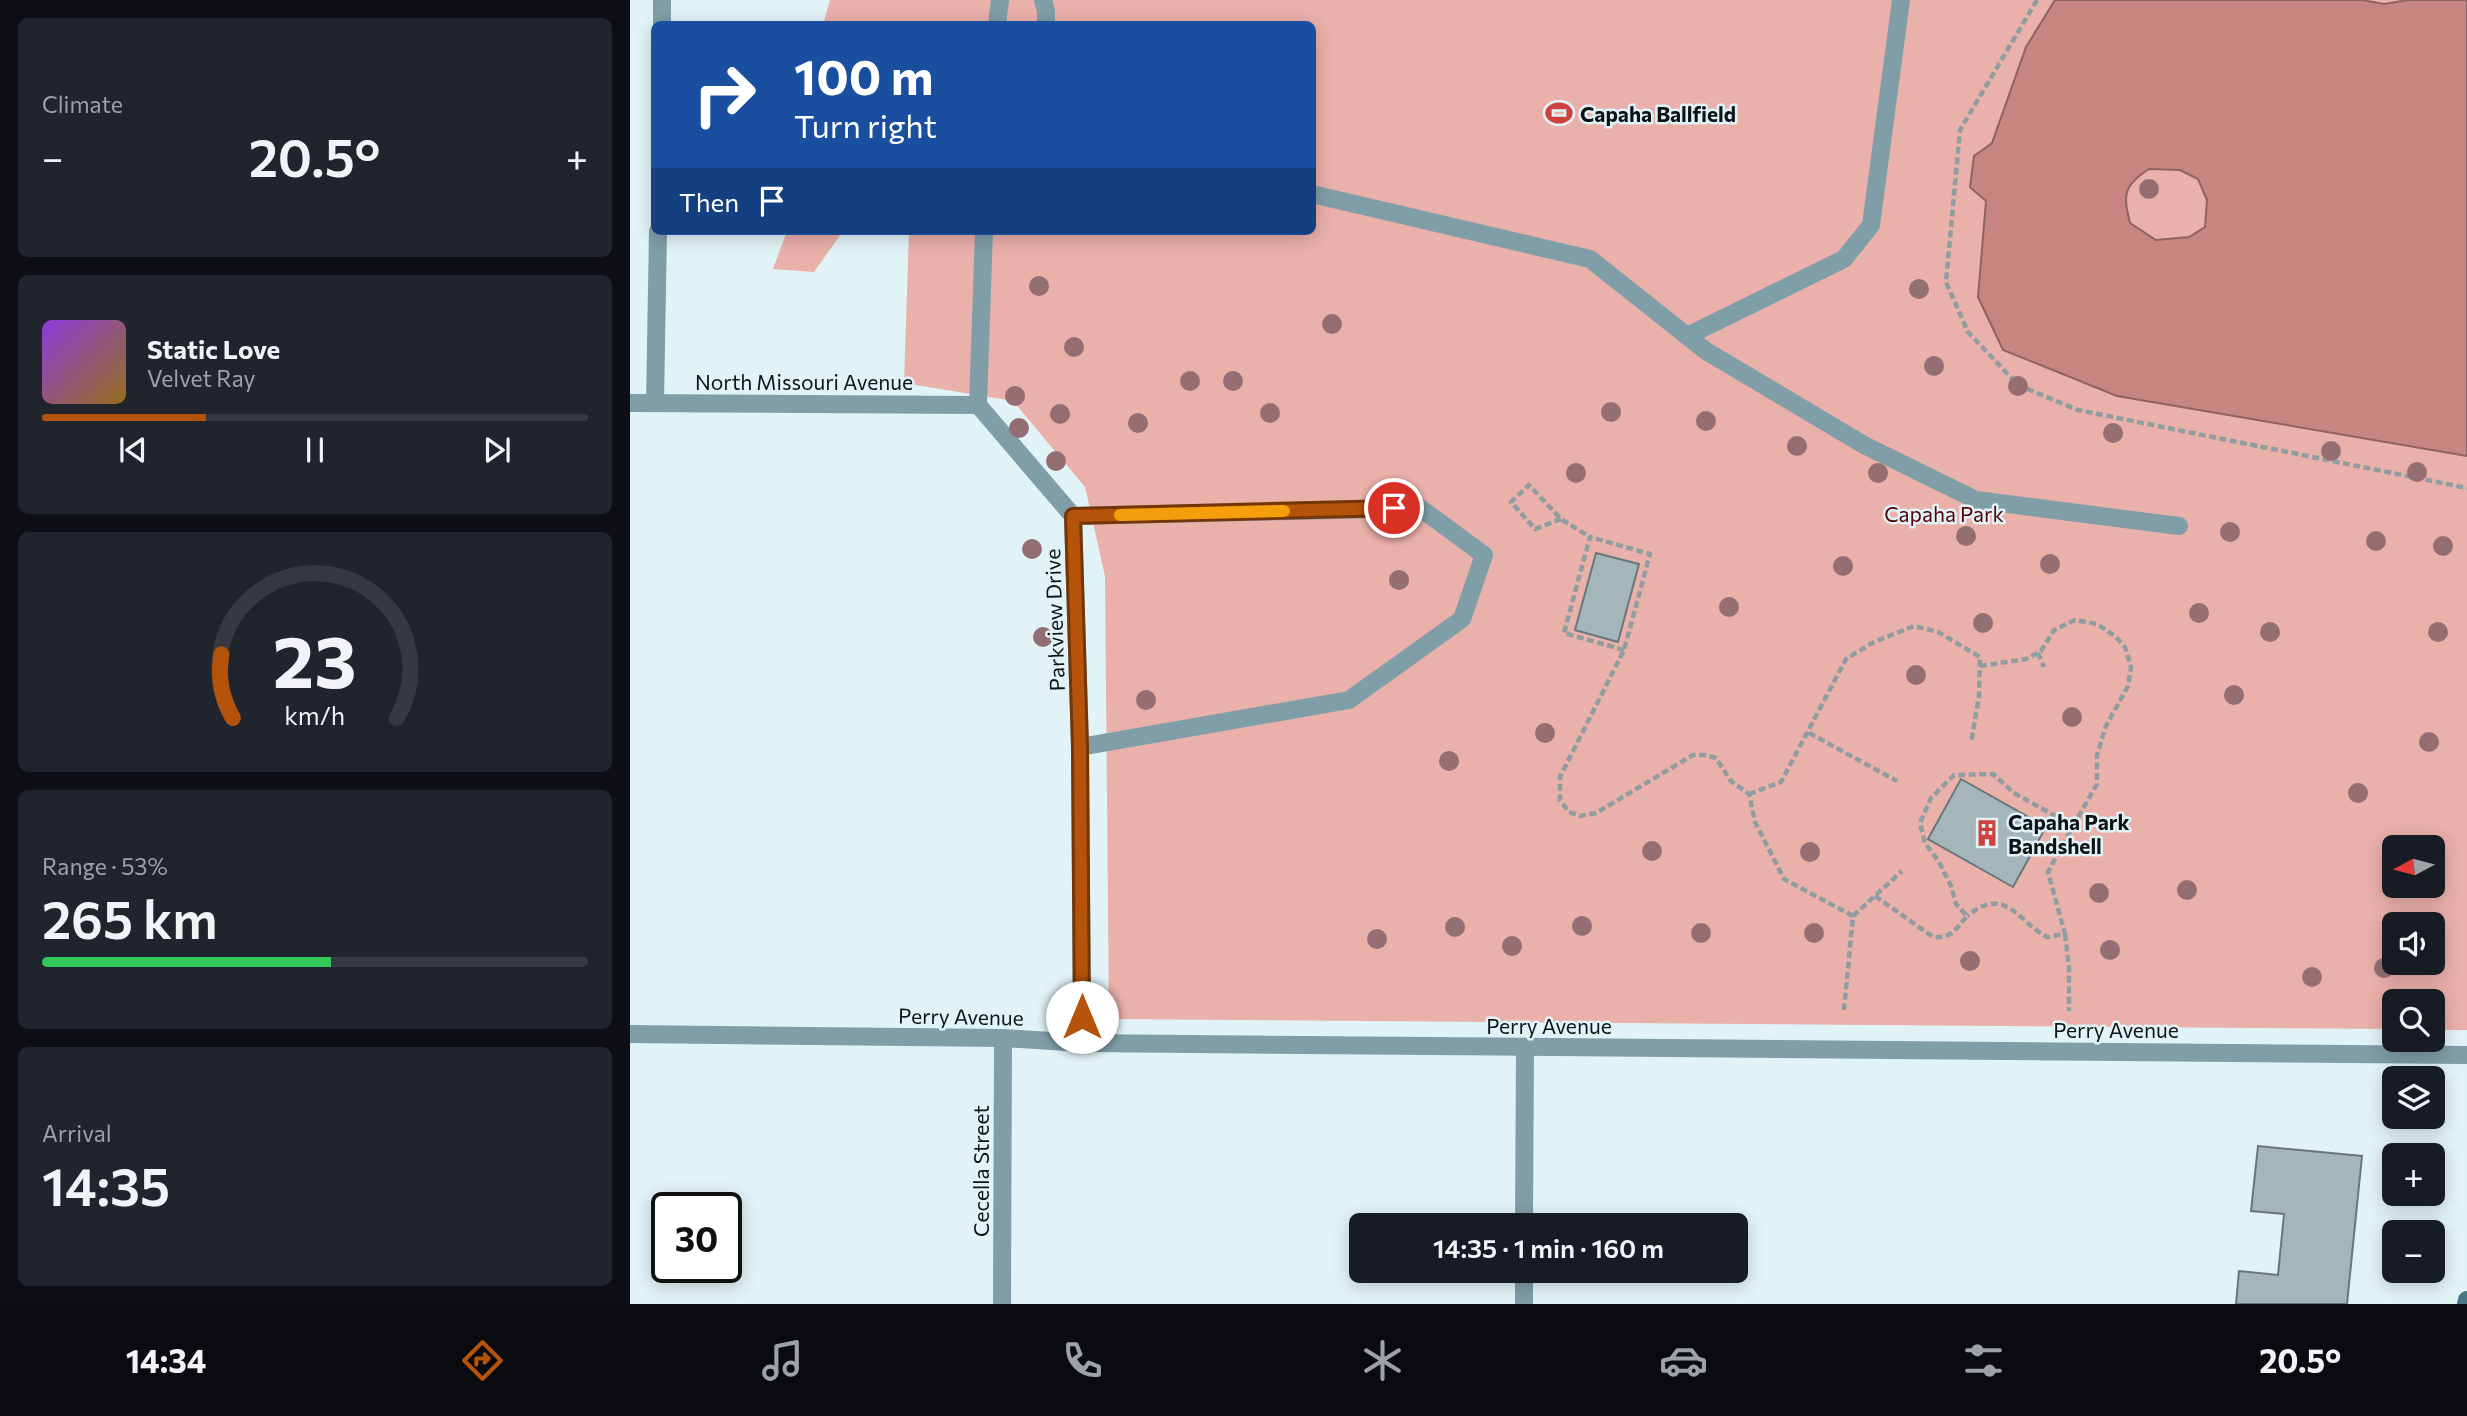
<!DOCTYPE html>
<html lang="en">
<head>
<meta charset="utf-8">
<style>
  :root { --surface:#171b24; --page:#20242c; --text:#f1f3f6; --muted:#9ea1a6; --line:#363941; --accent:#b45309 }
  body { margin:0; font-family:Commissioner,sans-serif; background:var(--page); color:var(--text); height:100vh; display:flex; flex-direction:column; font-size:26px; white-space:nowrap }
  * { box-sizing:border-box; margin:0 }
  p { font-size:23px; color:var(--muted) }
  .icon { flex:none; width:38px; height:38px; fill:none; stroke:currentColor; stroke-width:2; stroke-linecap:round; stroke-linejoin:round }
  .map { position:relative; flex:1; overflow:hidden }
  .panel { display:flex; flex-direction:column; gap:18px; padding:18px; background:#0d0f14; width:630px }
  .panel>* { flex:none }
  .hud { position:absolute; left:21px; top:21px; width:665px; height:214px; border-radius:10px; box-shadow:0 4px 18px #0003; background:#1a4fa0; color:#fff; overflow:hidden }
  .needle { width:46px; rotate:263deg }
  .buttons { position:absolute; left:1752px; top:835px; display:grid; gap:14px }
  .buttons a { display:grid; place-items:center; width:63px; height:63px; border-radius:10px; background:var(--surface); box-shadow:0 4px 18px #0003; font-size:35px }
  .speed { position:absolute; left:21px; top:1192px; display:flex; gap:14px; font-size:35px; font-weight:700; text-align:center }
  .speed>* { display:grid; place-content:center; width:91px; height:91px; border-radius:50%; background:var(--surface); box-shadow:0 4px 18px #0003; line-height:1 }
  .speed .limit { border:4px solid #111; border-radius:10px; background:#fff; color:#111 }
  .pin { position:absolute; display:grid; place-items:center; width:60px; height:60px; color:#fff; margin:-30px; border:4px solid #fff; border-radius:50%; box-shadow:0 2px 7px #0007 }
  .me { position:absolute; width:77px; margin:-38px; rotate:0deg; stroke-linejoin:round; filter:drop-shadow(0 0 5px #0008) }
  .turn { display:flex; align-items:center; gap:24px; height:147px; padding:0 28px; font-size:32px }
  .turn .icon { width:91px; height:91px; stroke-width:2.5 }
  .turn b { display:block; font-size:49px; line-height:60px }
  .then { display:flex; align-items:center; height:66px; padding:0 28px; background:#0003; gap:14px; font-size:26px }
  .big { font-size:52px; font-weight:600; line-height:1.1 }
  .panel .widget { flex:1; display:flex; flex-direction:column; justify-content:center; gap:10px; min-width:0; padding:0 24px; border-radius:10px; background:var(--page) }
  .panel .dial { align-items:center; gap:0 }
  .dial svg { height:182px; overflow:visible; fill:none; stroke:var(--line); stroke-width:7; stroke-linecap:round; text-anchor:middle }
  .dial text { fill:var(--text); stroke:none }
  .song { display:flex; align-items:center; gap:21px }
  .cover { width:84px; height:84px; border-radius:10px; background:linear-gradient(135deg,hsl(270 70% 55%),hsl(40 70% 35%)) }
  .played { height:7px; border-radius:4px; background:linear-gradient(90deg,var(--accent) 30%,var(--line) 30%) }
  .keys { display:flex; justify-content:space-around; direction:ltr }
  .heat { display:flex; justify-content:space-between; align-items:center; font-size:38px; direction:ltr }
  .charge { height:10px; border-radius:5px; background:linear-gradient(90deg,#34c759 53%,var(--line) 0) }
  .trip { position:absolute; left:719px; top:1213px; width:399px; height:70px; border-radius:10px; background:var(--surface); box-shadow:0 4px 18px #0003; font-weight:600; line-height:70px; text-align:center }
  .tab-bar { display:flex; height:112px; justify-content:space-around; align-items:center; background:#090b0e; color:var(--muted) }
  .tab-bar .icon { width:49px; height:49px }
  .tab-bar .on { color:var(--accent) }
  .tab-bar b { font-size:32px; color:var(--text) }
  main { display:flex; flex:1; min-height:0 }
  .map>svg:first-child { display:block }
</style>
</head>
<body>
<main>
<section class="panel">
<div class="widget"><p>Climate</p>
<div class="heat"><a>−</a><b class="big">20.5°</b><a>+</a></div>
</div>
<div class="widget">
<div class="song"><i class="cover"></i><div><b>Static Love</b><p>Velvet Ray</p></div></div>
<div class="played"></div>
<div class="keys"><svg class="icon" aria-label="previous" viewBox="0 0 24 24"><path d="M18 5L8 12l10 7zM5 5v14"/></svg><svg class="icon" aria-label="pause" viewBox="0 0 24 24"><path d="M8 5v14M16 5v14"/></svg><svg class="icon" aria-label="next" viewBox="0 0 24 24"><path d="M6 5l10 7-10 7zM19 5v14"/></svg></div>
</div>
<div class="widget dial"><svg viewBox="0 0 100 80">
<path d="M14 69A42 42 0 1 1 86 69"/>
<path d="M14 69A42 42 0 0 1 9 41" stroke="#b45309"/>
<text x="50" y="56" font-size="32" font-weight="700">23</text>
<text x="50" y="72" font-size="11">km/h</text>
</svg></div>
<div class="widget"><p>Range · 53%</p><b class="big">265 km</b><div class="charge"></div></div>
<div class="widget"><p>Arrival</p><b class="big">14:35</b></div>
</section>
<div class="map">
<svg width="1837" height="1304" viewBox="0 0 1837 1304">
  <rect width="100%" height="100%" fill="#e2f3f8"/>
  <g fill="#eab0aa" fill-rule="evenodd">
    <path d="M200 0H1837V1030H1803L1802 1001H1764V1029L479 1019 475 576 455 487 383 401 274 383 279 231H682V24H193ZM1764 847H1802V886H1764ZM1764 924H1802V962H1764Z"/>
    <path d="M157 231H217L211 234 184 272 143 269Z"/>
  </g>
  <path fill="#c6857e" stroke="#8f635f" stroke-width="2" fill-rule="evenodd" d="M1425 0H1732L1754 4 1778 0H1837V456L1487 396 1373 350 1348 297 1356 201 1340 187 1344 156 1362 143 1396 47ZM1519 169 1550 170 1568 179 1577 200 1575 227 1559 237 1526 240 1500 223C1493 195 1493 186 1519 169Z"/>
  <g fill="#a5b6bb" stroke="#68777b" stroke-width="2">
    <path d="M966 553 1009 564 988 642 945 630Z"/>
    <path d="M1331 779 1416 827 1383 887 1298 839Z"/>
    <path d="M1628 1146 1732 1156 1717 1304H1606L1609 1271 1648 1275 1654 1214 1621 1211Z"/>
  </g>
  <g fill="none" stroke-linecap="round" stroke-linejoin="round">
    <g stroke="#909da0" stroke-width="4.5" stroke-dasharray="7 3.5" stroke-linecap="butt">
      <path d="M1407 0 1330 130 1316 282 1338 332 1388 385 1448 410 1837 488"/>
      <path d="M931 519 905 529 881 502 899 485 931 519 960 537"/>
      <path d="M994 650 934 633 960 537 1020 554 994 650 930 777V800L939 812 950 816 966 813 1063 755H1075L1086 758 1101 781 1119 794 1125 822 1154 879 1223 916 1214 1010"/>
      <path d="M1408 653 1414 667"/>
      <path d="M1350 666 1396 659 1411 651 1424 630 1445 620 1467 624 1485 636 1495 647 1501 667 1498 686 1476 726 1467 755V784L1443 826"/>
      <path d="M1179 733 1267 781"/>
      <path d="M1119 794 1151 782 1216 659 1244 642 1284 626 1308 632 1350 657 1349 696 1341 743"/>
      <path d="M1245 896 1303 937C1321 939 1326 929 1337 916L1326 904 1321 886 1309 862 1295 843 1290 823 1301 798 1324 775 1363 774 1384 793 1443 826 1418 872 1435 934 1417 937C1386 920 1376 885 1337 916"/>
      <path d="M1223 916 1272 871"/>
      <path d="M1435 934 1439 967V1011"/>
    </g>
    <path stroke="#7f9ea8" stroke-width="18" d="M443 516 790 508 854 555 832 619 719 700 450 747"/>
    <g stroke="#7f9ea8" stroke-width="18">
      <path d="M413 0 416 11V24"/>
      <path d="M32 24V0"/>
      <path d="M367 24 370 0"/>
      <path d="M682 194 960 259 1076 351 1234 445 1346 500 1549 526"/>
      <path d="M354 231 348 405 443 516 450 747 452 1043"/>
      <path d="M1057 336 1214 259 1241 225 1271 0"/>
      <path d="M0 403 348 405"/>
      <path d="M25 403 28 231"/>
      <path d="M0 1034 373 1038 452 1043 1837 1055"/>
      <path d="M894 1225 895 1048"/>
      <path d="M372 1304 373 1038"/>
      <path d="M894 1304V1270"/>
    </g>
    <path stroke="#477784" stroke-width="18" d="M1836 1304 1837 1300"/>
  </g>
  <g fill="#946e73">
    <circle cx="1519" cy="189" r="10"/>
    <circle cx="409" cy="286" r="10"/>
    <circle cx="1289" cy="289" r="10"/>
    <circle cx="702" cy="324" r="10"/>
    <circle cx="444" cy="347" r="10"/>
    <circle cx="1304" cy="366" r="10"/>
    <circle cx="560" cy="381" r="10"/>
    <circle cx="603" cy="381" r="10"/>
    <circle cx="1388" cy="386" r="10"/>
    <circle cx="385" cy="396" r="10"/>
    <circle cx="981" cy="412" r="10"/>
    <circle cx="640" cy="413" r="10"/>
    <circle cx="430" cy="414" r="10"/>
    <circle cx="1076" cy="421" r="10"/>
    <circle cx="508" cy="423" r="10"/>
    <circle cx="389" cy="428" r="10"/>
    <circle cx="1483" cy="433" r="10"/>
    <circle cx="1167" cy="446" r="10"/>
    <circle cx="1701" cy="451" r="10"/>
    <circle cx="426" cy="461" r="10"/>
    <circle cx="1787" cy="472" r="10"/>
    <circle cx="946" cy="473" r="10"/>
    <circle cx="1248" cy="473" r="10"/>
    <circle cx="1600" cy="532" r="10"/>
    <circle cx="1336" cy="536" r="10"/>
    <circle cx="1746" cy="541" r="10"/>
    <circle cx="1813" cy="546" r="10"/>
    <circle cx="402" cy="549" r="10"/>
    <circle cx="1420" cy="564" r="10"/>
    <circle cx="1213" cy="566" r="10"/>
    <circle cx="769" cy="580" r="10"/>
    <circle cx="1099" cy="607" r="10"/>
    <circle cx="1569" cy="613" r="10"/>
    <circle cx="1353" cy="623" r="10"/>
    <circle cx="1640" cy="632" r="10"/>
    <circle cx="1808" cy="632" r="10"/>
    <circle cx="413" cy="637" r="10"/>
    <circle cx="1286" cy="675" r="10"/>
    <circle cx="1604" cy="695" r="10"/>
    <circle cx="516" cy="700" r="10"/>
    <circle cx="1442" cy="717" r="10"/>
    <circle cx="915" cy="733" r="10"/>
    <circle cx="1799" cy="742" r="10"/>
    <circle cx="819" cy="761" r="10"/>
    <circle cx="1728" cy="793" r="10"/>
    <circle cx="1022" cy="851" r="10"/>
    <circle cx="1180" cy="852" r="10"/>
    <circle cx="1557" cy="890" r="10"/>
    <circle cx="1469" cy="893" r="10"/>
    <circle cx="952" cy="926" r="10"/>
    <circle cx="825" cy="927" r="10"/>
    <circle cx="1071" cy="933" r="10"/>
    <circle cx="1184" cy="933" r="10"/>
    <circle cx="747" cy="939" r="10"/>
    <circle cx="882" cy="946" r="10"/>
    <circle cx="1480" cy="950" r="10"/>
    <circle cx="1340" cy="961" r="10"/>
    <circle cx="1754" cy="968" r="10"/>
    <circle cx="1682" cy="977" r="10"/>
  </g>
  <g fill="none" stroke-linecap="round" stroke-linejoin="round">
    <defs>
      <path id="route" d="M452 1017 450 747 443 516 764 508"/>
    </defs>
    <use href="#route" stroke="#753606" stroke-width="18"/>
    <use href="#route" stroke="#b45309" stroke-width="12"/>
    <path stroke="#f59e0b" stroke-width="12" d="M490 515 654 511"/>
  </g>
  <defs>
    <symbol id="stadium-bare" viewBox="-9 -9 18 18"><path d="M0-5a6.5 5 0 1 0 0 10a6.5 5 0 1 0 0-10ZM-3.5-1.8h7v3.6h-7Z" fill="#cf413e" stroke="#e2f3f8" stroke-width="2.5" paint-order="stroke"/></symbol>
    <symbol id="building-bare" viewBox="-9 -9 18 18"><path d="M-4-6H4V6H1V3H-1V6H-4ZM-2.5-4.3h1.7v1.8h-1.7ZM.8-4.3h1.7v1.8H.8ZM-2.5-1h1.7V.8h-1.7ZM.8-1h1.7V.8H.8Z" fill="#cf413e" stroke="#e2f3f8" stroke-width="2.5" paint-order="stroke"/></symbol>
  </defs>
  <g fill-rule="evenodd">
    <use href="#stadium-bare" x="910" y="94" width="38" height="38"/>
    <use href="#building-bare" x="1338" y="814" width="38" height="38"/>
  </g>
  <g text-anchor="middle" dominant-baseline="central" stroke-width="5" stroke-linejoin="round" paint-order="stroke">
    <g font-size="21" font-weight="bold" fill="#0e1416" stroke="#e2f3f8" text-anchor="start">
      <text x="950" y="113">Capaha Ballfield</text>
      <text x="1378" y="821">Capaha Park<tspan x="1378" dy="24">Bandshell</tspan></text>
    </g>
    <g font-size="21" fill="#0e1416" stroke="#e2f3f8">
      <text x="174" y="381">North Missouri Avenue</text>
      <text transform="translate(424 620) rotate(-92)">Parkview Drive</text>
      <text transform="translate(331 1016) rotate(1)">Perry Avenue</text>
      <text x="919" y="1025">Perry Avenue</text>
      <text x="1486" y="1029">Perry Avenue</text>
      <text transform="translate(350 1171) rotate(-90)">Cecella Street</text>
    </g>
    <g font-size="21" fill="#540207" stroke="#e2f3f8">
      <text x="1314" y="513">Capaha Park</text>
    </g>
  </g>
</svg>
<div class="buttons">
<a><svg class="needle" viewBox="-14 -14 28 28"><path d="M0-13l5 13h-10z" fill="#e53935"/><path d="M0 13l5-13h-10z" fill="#9ea1a6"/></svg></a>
<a><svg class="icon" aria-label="sound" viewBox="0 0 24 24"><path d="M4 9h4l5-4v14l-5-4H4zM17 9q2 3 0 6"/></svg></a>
<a><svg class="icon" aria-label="search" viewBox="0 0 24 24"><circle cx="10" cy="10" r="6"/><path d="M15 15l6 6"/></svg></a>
<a><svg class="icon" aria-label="layers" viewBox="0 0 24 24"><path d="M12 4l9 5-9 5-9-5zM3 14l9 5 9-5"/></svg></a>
<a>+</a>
<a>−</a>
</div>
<div class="speed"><div class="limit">30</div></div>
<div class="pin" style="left:764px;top:508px;background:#d93025"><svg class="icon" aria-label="arrive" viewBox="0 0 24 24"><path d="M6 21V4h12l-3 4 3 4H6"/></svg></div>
<svg class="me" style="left:452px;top:1017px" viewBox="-20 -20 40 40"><circle r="19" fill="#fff"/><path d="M0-13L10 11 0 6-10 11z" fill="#b45309"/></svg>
<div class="trip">14:35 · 1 min · 160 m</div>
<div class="hud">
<div class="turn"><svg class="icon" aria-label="right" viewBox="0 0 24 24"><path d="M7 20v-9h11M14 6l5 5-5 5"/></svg><div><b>100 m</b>Turn right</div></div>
<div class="then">Then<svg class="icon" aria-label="arrive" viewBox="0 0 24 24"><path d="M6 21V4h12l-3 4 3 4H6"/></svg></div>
</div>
</div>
</main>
<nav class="tab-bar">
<b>14:34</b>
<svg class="icon on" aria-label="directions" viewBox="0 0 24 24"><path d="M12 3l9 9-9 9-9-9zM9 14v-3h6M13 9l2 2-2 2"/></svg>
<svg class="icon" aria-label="music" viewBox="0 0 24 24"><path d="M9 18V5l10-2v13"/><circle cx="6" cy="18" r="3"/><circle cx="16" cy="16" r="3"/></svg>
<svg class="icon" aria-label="phone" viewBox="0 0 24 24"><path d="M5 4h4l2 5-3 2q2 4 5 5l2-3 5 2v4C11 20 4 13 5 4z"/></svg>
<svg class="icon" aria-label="climate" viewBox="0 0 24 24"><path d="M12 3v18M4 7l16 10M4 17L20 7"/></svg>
<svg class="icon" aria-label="car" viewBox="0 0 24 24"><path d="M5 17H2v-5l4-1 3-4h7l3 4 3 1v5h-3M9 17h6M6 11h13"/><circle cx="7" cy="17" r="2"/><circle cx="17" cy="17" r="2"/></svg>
<svg class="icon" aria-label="filters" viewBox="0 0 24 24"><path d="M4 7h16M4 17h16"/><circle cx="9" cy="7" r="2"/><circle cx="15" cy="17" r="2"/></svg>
<b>20.5°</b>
</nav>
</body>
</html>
